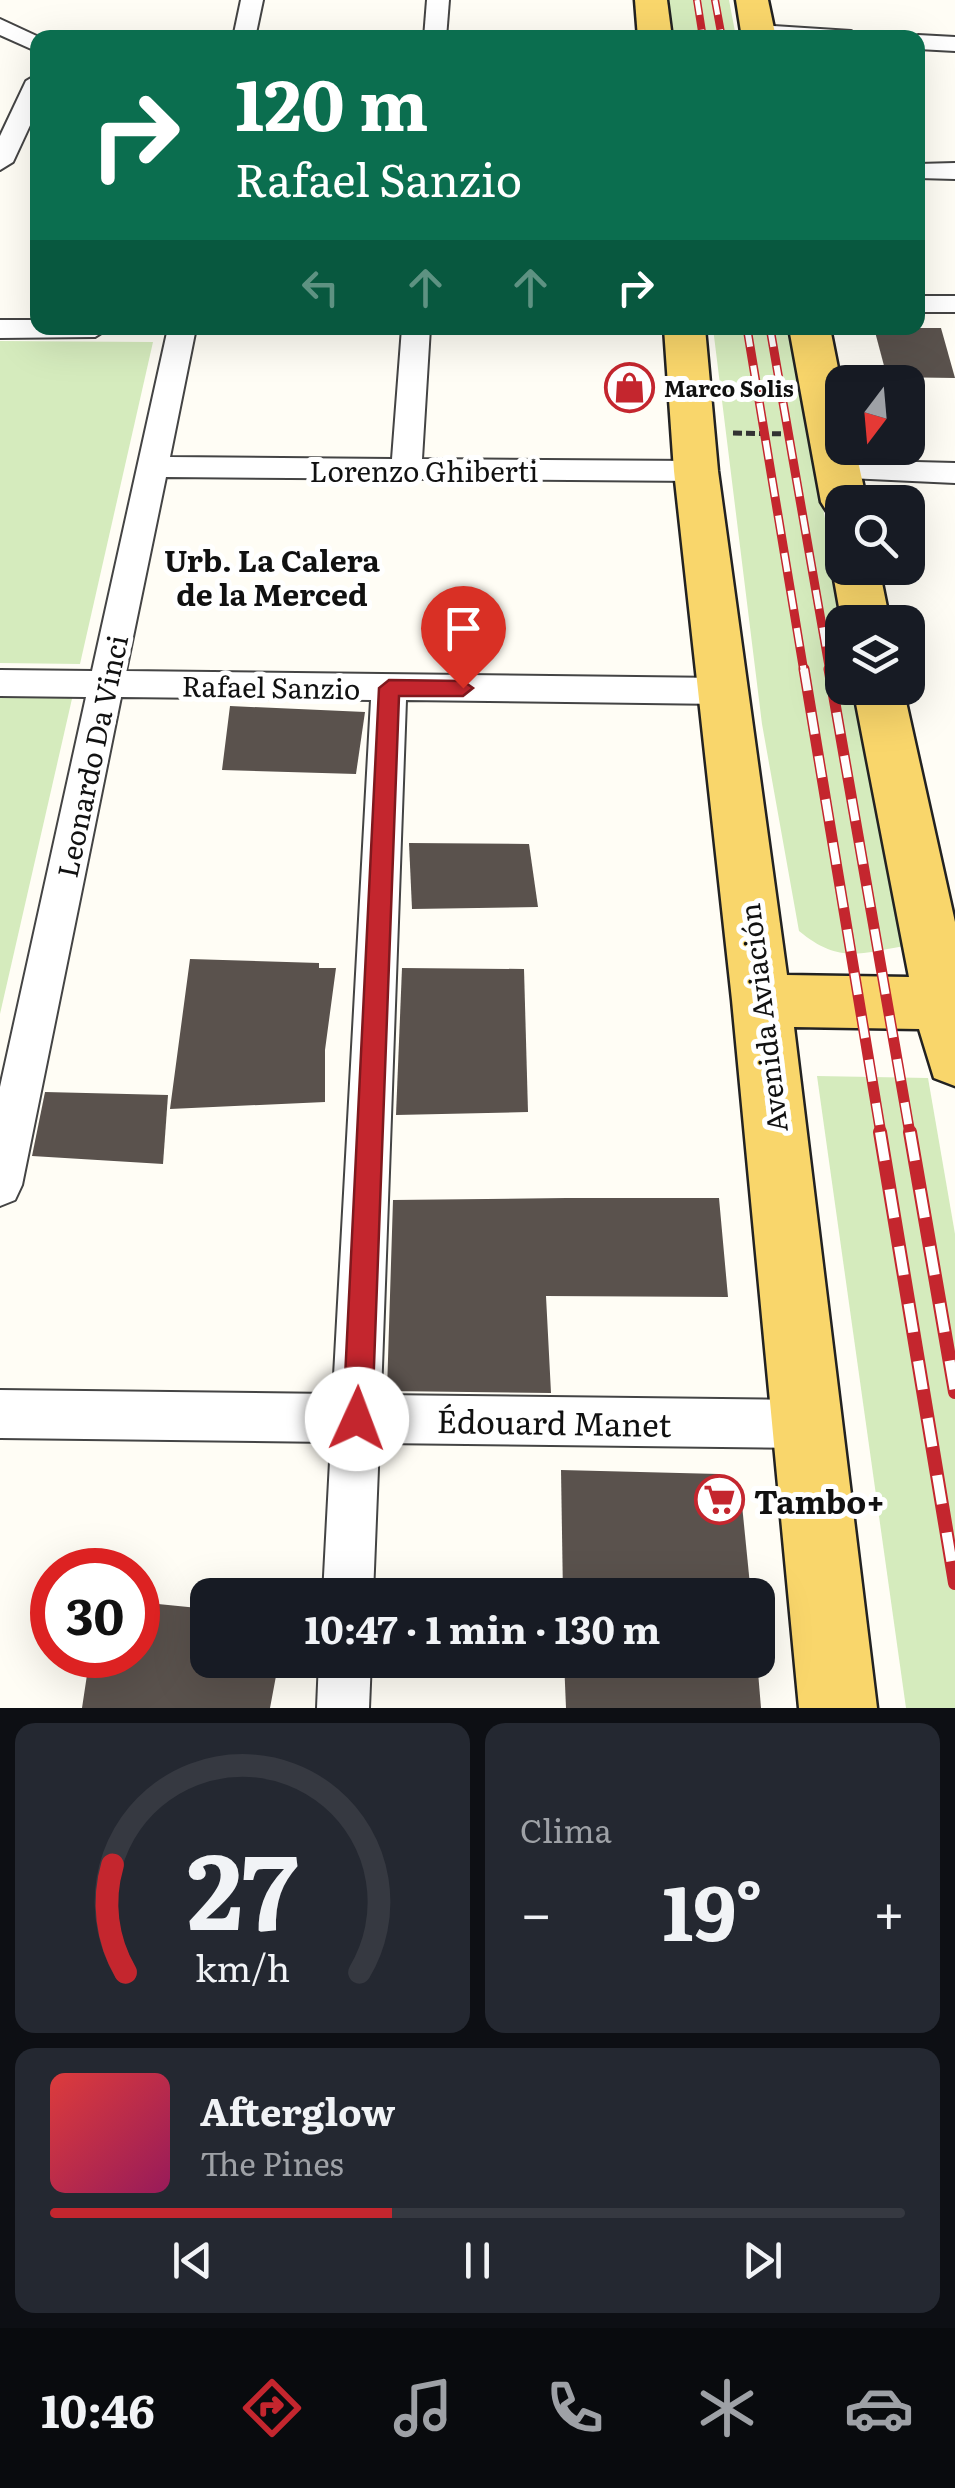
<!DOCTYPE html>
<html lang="es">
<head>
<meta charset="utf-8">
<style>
  :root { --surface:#171b24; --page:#242831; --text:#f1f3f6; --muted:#9ea1a6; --line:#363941; --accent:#c4262e }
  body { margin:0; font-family:Literata,serif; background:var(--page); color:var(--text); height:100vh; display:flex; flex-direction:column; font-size:38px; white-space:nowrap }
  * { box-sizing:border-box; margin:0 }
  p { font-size:32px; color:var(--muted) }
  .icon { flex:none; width:55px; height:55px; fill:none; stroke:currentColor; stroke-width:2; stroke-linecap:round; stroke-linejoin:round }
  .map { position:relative; height:1708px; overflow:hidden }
  .panel { display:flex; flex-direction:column; gap:15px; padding:15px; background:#0d0f14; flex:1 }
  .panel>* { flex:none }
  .hud { position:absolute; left:30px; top:30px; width:895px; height:305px; border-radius:20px; box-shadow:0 10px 40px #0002; background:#0b6e4f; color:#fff; overflow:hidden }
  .needle { width:65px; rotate:196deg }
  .buttons { position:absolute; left:825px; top:365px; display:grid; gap:20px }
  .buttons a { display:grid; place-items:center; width:100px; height:100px; border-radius:20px; background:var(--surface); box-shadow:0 10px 40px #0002; font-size:50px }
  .speed { position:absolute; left:30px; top:1548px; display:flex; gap:20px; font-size:50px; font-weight:700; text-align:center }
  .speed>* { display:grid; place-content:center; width:130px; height:130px; border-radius:50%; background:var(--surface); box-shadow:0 10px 40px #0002; line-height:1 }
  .speed .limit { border:15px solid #d22; background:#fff; color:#111 }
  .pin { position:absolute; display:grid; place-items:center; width:85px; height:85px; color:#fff; margin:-102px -42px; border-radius:50% 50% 50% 0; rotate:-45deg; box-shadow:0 0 10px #0007 }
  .pin .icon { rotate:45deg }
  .me { position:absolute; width:110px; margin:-55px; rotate:2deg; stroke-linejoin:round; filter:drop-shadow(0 0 8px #0008) }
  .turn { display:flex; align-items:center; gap:35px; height:210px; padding:0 40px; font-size:45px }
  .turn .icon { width:130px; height:130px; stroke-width:2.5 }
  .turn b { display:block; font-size:70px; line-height:85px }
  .lanes { display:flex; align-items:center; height:95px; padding:0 40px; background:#0003; justify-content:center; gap:50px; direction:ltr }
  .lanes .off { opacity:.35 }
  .big { font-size:75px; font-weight:700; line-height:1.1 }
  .panel .card { flex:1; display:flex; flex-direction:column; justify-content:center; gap:15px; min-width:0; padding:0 35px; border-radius:20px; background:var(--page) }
  .panel .dial { align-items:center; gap:0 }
  .dial svg { height:260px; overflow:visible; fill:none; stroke:var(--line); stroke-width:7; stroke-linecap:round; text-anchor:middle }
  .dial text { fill:var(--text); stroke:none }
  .song { display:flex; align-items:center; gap:30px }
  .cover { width:120px; height:120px; border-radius:15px; background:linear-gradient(135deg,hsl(0 70% 55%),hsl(330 70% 35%)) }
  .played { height:10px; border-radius:5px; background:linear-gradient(90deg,var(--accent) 40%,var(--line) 40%) }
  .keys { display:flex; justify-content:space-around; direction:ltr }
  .heat { display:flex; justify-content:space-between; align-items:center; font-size:55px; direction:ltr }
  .panel .tiles { flex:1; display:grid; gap:15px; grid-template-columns:1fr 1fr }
  .card:last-child { grid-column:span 2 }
  .trip { position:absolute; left:190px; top:1578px; width:585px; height:100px; border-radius:20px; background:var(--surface); box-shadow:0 10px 40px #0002; font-weight:700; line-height:100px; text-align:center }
  .dock { display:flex; height:160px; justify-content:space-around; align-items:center; background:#090b0e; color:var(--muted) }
  .dock .icon { width:70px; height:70px }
  .dock .on { color:var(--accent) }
  .dock b { font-size:45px; color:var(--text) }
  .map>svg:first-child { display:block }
</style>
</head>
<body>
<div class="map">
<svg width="955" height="1708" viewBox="0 0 955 1708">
  <rect width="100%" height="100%" fill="#fffdf5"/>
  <g fill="#d5ebbd">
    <path d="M666 0H729L736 37H672Z"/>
    <path d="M713 328H790L844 622 842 688H856L904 946C858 954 838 963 799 931L762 724Z"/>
    <path d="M0 341 153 342 80 664 0 663Z"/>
    <path d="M0 689 74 690 0 1014Z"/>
    <path d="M817 1076 928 1078 955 1234V1708H906Z"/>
  </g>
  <g fill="#5a524d">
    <path d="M874 328H941L955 378 887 377Z"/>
    <path d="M230 706 365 712 356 774 222 770Z"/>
    <path d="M409 843 529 844 538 907 412 909Z"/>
    <path d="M190 959 319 963V968H336L325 1050V1102L170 1109Z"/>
    <path d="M402 968 524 969 528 1112 396 1115Z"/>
    <path d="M45 1092 168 1095 163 1164 32 1156Z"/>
    <path d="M567 1198H719L728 1297 546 1296 551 1393 387 1391 393 1200Z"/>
    <path d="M561 1470 719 1474 741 1495 751 1595H563Z"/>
    <path d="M138 1602 208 1609V1660H279L270 1708H82L90 1655H138Z"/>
    <path d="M564 1660H757L761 1708H566Z"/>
  </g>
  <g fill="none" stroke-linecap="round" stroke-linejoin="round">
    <defs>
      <g id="street">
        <path d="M241 0H263L255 38H233Z"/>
        <path d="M427 0H449L446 38H424Z"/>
        <path d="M0 19 41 38 38 52 0 35Z"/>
        <path d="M758 25 851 31 862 38 750 37V27Z"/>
        <path d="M918 35 955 37V51L918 49V38H910Z"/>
        <path d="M38 74V108L13 162 0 170V136L26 81Z"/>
        <path d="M955 163V179L918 178V164Z"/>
        <rect x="918" y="296" width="37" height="16"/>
        <path d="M0 320H38V328H109L95 337 0 338Z"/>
        <path d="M168 328H196L170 457 392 459 402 328H430L422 459 696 461 707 464 711 471 707 478 696 481 166 477 126 671 722 678 734 682 739 691 734 700 722 704 406 700 381 1395 807 1400 824 1407 831 1424 824 1441 807 1448 379 1443 373 1595H323L331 1442 0 1438V1390L333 1394 371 700 121 697 22 1185 15 1200 0 1206V1087L86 697 0 696V670L92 671Z"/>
        <path d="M838 460 955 463V483L827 477 823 470 827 463Z"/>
        <path d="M319 1660H371L369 1708H317Z"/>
      </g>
      <g id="primary">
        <path d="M635 0H667L672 38H638Z"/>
        <path d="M736 0H768L776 38H742Z"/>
        <path d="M664 328H705L718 471 787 975 909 977 853 688H903L955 922V1086L934 1078 919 1029 794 1027 877 1708H799L732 1000 674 471Z"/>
        <path d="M789 328H830L842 388V448H855L867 502H842V517L828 513 821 502Z"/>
        <path d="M842 555V568H879L890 622 842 624 832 568Z"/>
      </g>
    </defs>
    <use href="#street" stroke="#444" stroke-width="4"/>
    <use href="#primary" stroke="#222" stroke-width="5"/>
    <path stroke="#333" stroke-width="5" stroke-dasharray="9 4" stroke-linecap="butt" d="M733 433 790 434"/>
    <use href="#street" fill="#fff" fill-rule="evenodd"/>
    <use href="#primary" fill="#f9d66b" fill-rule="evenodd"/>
    <defs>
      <g id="rail-far3">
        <path d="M697 0 703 38"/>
        <path d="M715 0 722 38"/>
      </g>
      <g id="rail-far2">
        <path d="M747 328 804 672"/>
        <path d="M770 328 830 672"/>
      </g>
      <g id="rail-far1">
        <path d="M804 669 881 1134"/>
        <path d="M829 669 910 1134"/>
      </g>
      <g id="rail">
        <path d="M880 1132 955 1583"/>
        <path d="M910 1132 955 1392"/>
      </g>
    </defs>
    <use href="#rail-far3" stroke="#c4262e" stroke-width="8"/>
    <use href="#rail-far2" stroke="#c4262e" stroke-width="9"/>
    <use href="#rail-far1" stroke="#c4262e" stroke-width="11"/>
    <use href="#rail" stroke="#c4262e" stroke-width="14"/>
    <use href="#rail-far3" stroke="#fff" stroke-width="5" stroke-dasharray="15" stroke-linecap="butt"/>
    <use href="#rail-far2" stroke="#fff" stroke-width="6" stroke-dasharray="19" stroke-linecap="butt"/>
    <use href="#rail-far1" stroke="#fff" stroke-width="8" stroke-dasharray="22" stroke-linecap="butt"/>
    <use href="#rail" stroke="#fff" stroke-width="10" stroke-dasharray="29" stroke-linecap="butt"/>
  </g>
  <path fill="#c4262e" stroke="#7f191e" stroke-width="2.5" d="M389 680 463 681 473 688 463 696H399L372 1419 367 1429 357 1434 347 1429 343 1419 379 688Z"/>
  <defs>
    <symbol id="shop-ring" viewBox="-11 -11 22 22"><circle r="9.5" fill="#fff" stroke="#c4262e" stroke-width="1.5"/><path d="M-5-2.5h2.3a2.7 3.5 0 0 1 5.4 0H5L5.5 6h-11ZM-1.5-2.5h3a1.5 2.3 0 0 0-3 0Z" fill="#c4262e"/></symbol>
    <symbol id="supermarket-ring" viewBox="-11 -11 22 22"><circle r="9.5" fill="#fff" stroke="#c4262e" stroke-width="1.5"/><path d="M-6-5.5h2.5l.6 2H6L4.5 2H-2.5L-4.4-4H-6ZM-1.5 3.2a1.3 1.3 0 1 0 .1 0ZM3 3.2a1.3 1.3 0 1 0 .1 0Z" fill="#c4262e"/></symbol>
  </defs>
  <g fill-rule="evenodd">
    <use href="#shop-ring" x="602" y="360" width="55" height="55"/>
    <use href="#supermarket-ring" x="692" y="1472" width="55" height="55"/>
  </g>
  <g text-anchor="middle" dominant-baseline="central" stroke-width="10" stroke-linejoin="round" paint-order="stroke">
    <g font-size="22" font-weight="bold" fill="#111" stroke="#fff" text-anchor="start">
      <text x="664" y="387">Marco Solis</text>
    </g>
    <g font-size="28" fill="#111" stroke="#fff">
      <text x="424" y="470">Lorenzo Ghiberti</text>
      <text transform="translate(271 686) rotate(1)">Rafael Sanzio</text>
      <text transform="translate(91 756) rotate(-78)">Leonardo Da Vinci</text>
      <text transform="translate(762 1018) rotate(-97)">Avenida Aviación</text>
    </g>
    <g font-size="30" font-weight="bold" fill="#111" stroke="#fff">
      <text x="272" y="559">Urb. La Calera<tspan x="272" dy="34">de la Merced</tspan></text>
    </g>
    <g font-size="32" fill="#111" stroke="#fff">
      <text transform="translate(554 1421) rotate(1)">Édouard Manet</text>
    </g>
    <g font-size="32" font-weight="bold" fill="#111" stroke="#fff" text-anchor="start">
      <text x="754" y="1500">Tambo+</text>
    </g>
  </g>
</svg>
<div class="buttons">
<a><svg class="needle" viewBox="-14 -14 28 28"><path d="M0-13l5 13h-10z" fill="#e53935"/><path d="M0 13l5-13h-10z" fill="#9ea1a6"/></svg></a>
<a><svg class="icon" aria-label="search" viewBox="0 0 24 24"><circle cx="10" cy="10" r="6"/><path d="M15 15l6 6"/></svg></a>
<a><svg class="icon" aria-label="layers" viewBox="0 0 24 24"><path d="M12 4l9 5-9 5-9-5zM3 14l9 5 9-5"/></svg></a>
</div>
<div class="speed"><div class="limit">30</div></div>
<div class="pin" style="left:463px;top:688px;background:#d93025"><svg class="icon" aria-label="arrive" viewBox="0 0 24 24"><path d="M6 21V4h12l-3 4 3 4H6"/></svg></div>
<svg class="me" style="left:357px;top:1419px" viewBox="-20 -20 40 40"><circle r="19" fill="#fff"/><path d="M0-13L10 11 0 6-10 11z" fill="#c4262e"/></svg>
<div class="trip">10:47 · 1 min · 130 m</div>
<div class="hud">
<div class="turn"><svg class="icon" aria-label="right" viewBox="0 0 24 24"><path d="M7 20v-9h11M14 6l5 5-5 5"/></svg><div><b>120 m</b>Rafael Sanzio</div></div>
<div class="lanes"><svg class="icon off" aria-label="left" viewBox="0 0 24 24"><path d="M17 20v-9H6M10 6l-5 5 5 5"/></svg><svg class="icon off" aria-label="ahead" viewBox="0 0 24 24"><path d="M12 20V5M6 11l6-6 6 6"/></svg><svg class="icon off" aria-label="ahead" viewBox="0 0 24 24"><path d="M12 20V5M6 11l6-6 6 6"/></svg><svg class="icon" aria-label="right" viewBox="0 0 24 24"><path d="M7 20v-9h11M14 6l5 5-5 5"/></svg></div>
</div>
</div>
<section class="panel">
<div class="tiles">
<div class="card dial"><svg viewBox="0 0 100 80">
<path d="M14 69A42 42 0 1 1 86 69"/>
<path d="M14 69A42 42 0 0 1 10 36" stroke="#c4262e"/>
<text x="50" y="56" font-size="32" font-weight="700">27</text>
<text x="50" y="72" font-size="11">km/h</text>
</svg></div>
<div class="card"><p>Clima</p>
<div class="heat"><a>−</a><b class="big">19°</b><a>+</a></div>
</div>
<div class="card">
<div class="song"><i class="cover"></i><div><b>Afterglow</b><p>The Pines</p></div></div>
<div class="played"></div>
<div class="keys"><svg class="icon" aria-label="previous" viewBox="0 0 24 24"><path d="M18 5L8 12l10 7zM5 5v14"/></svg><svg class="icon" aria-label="pause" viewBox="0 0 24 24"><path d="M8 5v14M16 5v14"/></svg><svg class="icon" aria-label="next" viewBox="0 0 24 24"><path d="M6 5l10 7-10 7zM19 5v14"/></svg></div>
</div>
</div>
</section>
<nav class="dock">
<b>10:46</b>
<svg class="icon on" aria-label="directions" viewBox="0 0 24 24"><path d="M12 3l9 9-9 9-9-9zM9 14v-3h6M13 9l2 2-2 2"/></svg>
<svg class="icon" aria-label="music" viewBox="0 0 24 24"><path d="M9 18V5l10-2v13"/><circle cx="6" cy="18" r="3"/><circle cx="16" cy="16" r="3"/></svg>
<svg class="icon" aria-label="phone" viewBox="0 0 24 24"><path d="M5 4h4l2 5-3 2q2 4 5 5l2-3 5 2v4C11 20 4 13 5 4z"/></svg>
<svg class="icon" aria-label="climate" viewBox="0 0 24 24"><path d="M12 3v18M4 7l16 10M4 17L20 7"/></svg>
<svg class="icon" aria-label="car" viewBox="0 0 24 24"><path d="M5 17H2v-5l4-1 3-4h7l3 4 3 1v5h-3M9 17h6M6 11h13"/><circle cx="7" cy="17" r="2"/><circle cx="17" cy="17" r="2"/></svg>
</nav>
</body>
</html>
